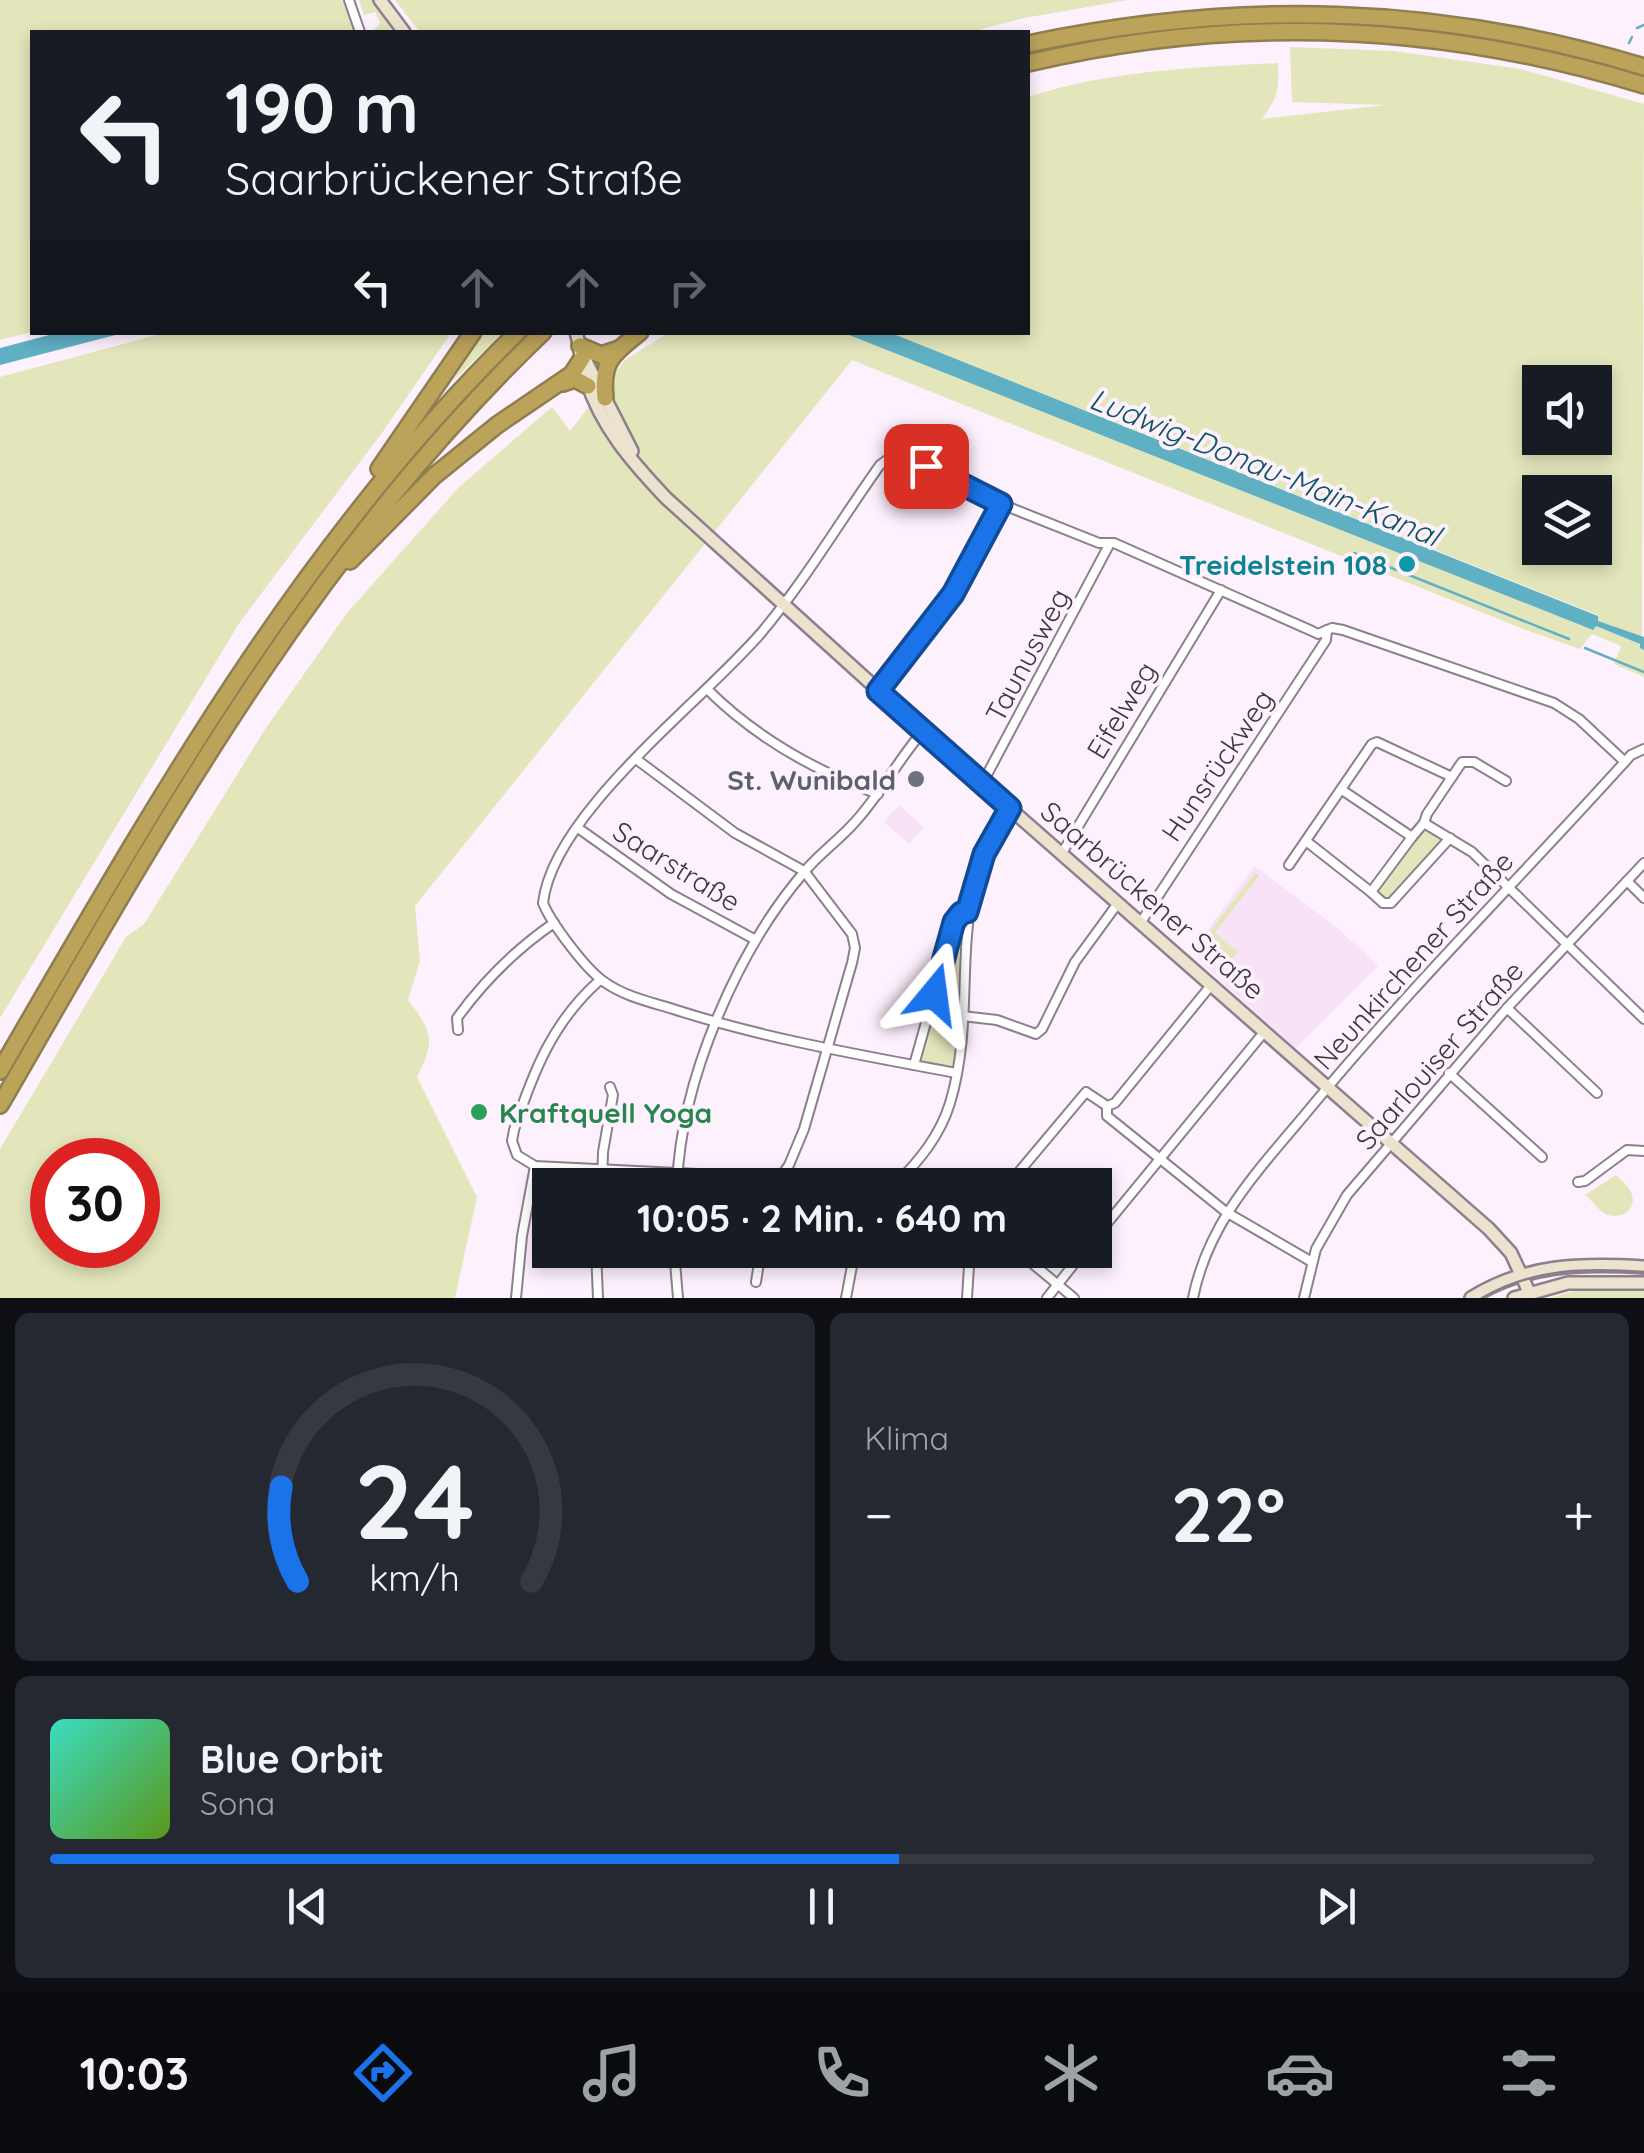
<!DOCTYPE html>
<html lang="de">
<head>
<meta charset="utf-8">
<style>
  :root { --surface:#171b24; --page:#242831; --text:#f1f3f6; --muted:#9ea1a6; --line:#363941; --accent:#1a73e8 }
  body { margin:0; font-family:Quicksand,sans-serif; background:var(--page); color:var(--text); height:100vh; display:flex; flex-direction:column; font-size:38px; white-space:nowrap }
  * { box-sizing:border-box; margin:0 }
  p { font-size:32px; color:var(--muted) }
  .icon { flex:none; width:55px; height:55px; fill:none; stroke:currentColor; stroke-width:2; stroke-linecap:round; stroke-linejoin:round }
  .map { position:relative; height:1298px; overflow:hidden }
  .panel { display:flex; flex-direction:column; gap:15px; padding:15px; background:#0d0f14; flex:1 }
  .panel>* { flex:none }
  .guide { position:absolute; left:30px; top:30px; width:1000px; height:305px; border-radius:0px; box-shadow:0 5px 15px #0003; background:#171b24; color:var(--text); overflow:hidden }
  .tools { position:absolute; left:1522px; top:365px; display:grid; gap:20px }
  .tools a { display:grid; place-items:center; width:90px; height:90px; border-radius:0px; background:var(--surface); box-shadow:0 5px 15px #0003; font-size:50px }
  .speed { position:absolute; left:30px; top:1138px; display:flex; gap:20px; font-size:50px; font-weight:700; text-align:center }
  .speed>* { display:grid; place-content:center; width:130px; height:130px; border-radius:50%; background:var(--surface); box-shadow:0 5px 15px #0003; line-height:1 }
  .speed .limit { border:15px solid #d22; background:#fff; color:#111 }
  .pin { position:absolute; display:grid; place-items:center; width:85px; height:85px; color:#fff; margin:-42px; border-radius:20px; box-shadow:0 5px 15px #0006 }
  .me { position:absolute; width:110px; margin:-55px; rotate:16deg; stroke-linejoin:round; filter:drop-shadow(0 0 8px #0008) }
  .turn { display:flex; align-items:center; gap:35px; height:210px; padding:0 30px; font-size:45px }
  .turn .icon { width:130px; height:130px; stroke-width:2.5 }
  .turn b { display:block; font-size:70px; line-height:85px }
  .lanes { display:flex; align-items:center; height:95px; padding:0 30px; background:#0003; justify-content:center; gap:50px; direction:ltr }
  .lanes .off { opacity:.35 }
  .big { font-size:75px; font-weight:800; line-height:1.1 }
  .panel .card { flex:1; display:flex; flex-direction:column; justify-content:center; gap:15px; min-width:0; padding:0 35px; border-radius:15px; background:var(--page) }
  .panel .dial { align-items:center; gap:0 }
  .dial svg { height:260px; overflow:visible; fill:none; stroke:var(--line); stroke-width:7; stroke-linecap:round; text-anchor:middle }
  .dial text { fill:var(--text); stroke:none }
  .song { display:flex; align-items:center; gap:30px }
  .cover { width:120px; height:120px; border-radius:15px; background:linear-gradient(135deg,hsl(170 70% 55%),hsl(90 70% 35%)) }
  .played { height:10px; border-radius:5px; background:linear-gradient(90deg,var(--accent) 55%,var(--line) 55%) }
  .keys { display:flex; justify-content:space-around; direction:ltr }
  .heat { display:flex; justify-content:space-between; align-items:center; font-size:55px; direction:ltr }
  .panel .tiles { flex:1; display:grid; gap:15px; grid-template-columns:1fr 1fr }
  .card:last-child { grid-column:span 2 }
  .trip { position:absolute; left:532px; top:1168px; width:580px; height:100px; border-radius:0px; background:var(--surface); box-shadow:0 5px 15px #0003; font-weight:800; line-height:100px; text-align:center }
  .dock { display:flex; height:160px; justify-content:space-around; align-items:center; background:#090b0e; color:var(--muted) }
  .dock .icon { width:70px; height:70px }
  .dock .selected { color:var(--accent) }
  .dock b { font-size:45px; color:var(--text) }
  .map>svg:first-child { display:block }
</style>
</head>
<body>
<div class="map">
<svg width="1644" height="1298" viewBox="0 0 1644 1298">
  <rect width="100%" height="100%" fill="#fef1fe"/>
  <g fill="#f8e2f8">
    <path d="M899 805 924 828 909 844 884 822Z"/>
    <path d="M1254 866 1339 929 1378 966 1295 1049 1200 961 1195 948Z"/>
  </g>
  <g fill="#e3e6bb" fill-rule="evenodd">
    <path d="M0 0H343L354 32H32V332L0 340Z"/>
    <path d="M359 0H376L398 32H372L380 23 375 12 364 15Z"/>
    <path d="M395 0H1128L1024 18 971 32H420Z"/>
    <path d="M1290 47 1394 51 1521 69 1644 104 1642 639 1598 621V615L891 333 1028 332V97C1107 71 1195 67 1278 63 1279 91 1278 97 1262 119L1385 105 1292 102ZM1540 382H1595V438H1540ZM1540 492H1595V548H1540Z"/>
    <path d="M164 333H451L384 430 240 622 0 1018V377Z"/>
    <path d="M481 333H502L453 381Z"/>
    <path d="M668 333H844L1588 628 1596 626 1640 644 1644 650V677L1614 664 1621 646 1592 634 1580 649 1526 630 852 360 415 906 420 961 408 1000C432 1031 436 1040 417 1077L477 1197 455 1298H0V1149L126 937 144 924 266 728 347 613 459 487 552 407 570 431 625 360ZM52 1160H138V1245H52Z"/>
    <path d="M1431 830 1444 838 1443 841 1389 900 1378 895V889L1423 832Z"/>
    <path d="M1255 873 1259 876 1215 933 1238 952 1225 967 1220 963 1214 967 1209 963 1211 956 1199 945Z"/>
    <path d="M961 916 955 1062 949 1068 917 1062 957 918Z"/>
    <path d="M1616 1175C1622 1181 1630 1187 1632 1195 1637 1212 1617 1221 1604 1213 1598 1209 1591 1200 1585 1195Z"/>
    <path d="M1596 1285 1644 1288V1298H1549Z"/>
  </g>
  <g fill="#60b0c3">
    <path d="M57 333V332L123 333 0 365V348Z"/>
    <path d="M844 333H891L1598 616V621L1644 637V650L1640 648V644L1596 626 1593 630 1588 628Z"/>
  </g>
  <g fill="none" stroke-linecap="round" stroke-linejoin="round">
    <g stroke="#60b0c3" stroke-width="2.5">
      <path d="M1637 28 1644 25"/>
      <path d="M1629 43 1632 37"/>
      <path d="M1354 553 1569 639"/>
      <path d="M1585 648 1644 672"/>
    </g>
    <defs>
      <g id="minor">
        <path d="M349 0 360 32"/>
        <path d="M707 689C756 738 813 770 878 794"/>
        <path d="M878 691 953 593 1001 504"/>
        <path d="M636 759 735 833 804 871 852 934 855 948 852 963 804 1129 789 1165 775 1185"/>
        <path d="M982 784 1109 545"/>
        <path d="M1342 790 1412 837 1424 823 1472 852 1644 1019"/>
        <path d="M1424 823 1427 814 1462 762H1474L1506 781"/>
        <path d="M578 828 671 894 754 939"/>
        <path d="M1306 841 1371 892 1412 837"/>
        <path d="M1062 853 1221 590"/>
        <path d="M1289 865 1372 744 1377 742 1452 777"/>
        <path d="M1627 881 1644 898"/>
        <path d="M1371 892 1383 903H1391L1450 838"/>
        <path d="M1141 922 1326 640 1327 630"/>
        <path d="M600 980C553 1021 533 1072 514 1130L512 1141 517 1155 535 1166 780 1178 791 1185"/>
        <path d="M1507 1008 1597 1093"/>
        <path d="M962 1016 997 1020 1036 1034 1042 1029 1075 962 1118 903"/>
        <path d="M458 1030 457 1018C484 981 516 949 554 923"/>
        <path d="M914 1065 954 923 961 913 967 912"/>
        <path d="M956 1073C861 1055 766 1039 673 1009 650 1002 623 996 603 981 585 968 551 923 543 903 553 813 702 702 761 633 805 581 840 521 880 465L895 454 1001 504 1099 543H1114L1312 631 1318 634 1332 628 1343 630 1554 703 1579 719 1625 762"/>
        <path d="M1449 1073 1542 1157"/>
        <path d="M1107 1106V1116L1226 1212 1312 1262"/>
        <path d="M1578 1182 1585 1181 1627 1150 1644 1151"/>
        <path d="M602 1185 603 1152 613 1095 610 1087"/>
        <path d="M677 1185C681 1080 737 950 805 871 820 853 839 840 854 823 880 795 898 760 923 731"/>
        <path d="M895 1185C919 1161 940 1136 950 1103 981 1000 941 906 1010 808"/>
        <path d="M1008 1185 1086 1092 1107 1106 1115 1103 1212 984"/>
        <path d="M1095 1238 1265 1031"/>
        <path d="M596 1250 598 1298"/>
        <path d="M674 1250 678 1298"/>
        <path d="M1016 1250 1074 1298"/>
        <path d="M756 1282 761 1250"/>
        <path d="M516 1298 522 1236 535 1166"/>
        <path d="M846 1298 855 1250"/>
        <path d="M967 1298 970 1250"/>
        <path d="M1047 1298 1085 1250"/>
        <path d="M1193 1298C1209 1218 1262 1167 1312 1106 1413 984 1525 873 1631 755L1644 749"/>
        <path d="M1304 1298 1316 1249 1347 1195 1507 1008 1644 863"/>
      </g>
      <g id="secondary">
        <path d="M380 0 404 32"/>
        <path d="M576 332C581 348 581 364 586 379 601 427 632 462 666 498L982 784 1489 1229 1511 1253 1529 1292"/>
        <path d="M586 361 632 451"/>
        <path d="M1471 1298C1525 1264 1582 1263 1644 1267"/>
        <path d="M1514 1298 1568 1283H1644"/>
      </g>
      <g id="motorway">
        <path d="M1028 44C1239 0 1437 4 1644 67"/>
        <path d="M1028 63C1234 14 1441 23 1644 85"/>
        <path d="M580 346 601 355 619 349"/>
        <path d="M563 383 575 379 588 386"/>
        <path d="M605 398C601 361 612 355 640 332"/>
        <path d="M379 469 473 332"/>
        <path d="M350 561 434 476 497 425 572 374 583 357"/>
        <path d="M0 1071C152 810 300 544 518 332"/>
        <path d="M0 1105C158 832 312 552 543 332"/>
      </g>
    </defs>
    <use href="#minor" stroke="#8e7f8e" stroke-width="12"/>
    <use href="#secondary" stroke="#8e7f8e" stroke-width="16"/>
    <use href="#motorway" stroke="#8f7e50" stroke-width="20"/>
    <use href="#minor" stroke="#fff" stroke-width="8"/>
    <use href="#secondary" stroke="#ebe3ce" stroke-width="11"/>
    <use href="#motorway" stroke="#bba35a" stroke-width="15"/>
    <path stroke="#877e87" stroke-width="2.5" d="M1482 1298C1534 1268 1586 1268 1644 1272"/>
  </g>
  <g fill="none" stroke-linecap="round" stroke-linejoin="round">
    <defs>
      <path id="route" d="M926 466 1001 504 953 594 878 691 1010 808 984 854 967 912 961 913 954 922 934 994"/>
    </defs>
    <use href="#route" stroke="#114b97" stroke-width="25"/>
    <use href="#route" stroke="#1a73e8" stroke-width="18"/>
  </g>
  <circle fill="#0f9aa8" stroke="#fef1fe" stroke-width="4" cx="1407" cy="564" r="10"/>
  <circle fill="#6b7280" stroke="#fef1fe" stroke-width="4" cx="916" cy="779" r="10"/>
  <circle fill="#2e9e5b" stroke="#fef1fe" stroke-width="4" cx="479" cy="1112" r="10"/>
  <g text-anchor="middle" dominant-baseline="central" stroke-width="8" stroke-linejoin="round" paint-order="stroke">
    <g font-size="28" font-weight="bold" fill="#0d838f" stroke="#fef1fe" text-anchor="end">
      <text x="1387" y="564">Treidelstein 108</text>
    </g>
    <g font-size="28" fill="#3e383e" stroke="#fef1fe">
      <text transform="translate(1027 655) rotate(-62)">Taunusweg</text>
      <text transform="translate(1121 710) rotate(-59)">Eifelweg</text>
      <text transform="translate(1217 765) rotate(-56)">Hunsrückweg</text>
      <text transform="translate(677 866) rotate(32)">Saarstraße</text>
      <text transform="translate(1153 900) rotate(41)">Saarbrückener Straße</text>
      <text transform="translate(1413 960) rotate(-48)">Neunkirchener Straße</text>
      <text transform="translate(1439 1055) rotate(-49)">Saarlouiser Straße</text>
    </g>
    <g font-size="28" font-weight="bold" fill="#5b616d" stroke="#fef1fe" text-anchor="end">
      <text x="896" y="779">St. Wunibald</text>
    </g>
    <g font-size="28" font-weight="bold" fill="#27864d" stroke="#fef1fe" text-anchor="start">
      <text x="499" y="1112">Kraftquell Yoga</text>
    </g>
    <g font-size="30" font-style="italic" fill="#0f5462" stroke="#fef1fe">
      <text transform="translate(1265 467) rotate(22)">Ludwig-Donau-Main-Kanal</text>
    </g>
  </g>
</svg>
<div class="tools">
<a><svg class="icon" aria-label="sound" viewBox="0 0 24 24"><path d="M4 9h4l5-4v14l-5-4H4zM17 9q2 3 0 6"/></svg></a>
<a><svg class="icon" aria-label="layers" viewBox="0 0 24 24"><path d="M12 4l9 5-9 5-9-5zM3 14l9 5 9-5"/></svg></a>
</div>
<div class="speed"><div class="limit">30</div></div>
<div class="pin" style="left:926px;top:466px;background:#d93025"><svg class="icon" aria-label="arrive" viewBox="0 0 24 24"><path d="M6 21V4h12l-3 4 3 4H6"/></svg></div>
<svg class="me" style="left:934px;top:994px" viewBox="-20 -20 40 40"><path d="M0-17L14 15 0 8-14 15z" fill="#1a73e8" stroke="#fff" stroke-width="4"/></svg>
<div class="trip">10:05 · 2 Min. · 640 m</div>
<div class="guide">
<div class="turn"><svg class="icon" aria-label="left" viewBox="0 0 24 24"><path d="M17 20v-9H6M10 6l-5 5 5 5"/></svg><div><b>190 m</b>Saarbrückener Straße</div></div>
<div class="lanes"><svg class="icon" aria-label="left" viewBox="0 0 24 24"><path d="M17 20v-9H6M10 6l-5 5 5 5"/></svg><svg class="icon off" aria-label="ahead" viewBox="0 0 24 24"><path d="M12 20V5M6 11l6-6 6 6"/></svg><svg class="icon off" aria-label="ahead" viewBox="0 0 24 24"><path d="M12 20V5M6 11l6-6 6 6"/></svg><svg class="icon off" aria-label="right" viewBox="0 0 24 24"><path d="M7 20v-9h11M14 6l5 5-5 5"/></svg></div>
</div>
</div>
<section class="panel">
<div class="tiles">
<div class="card dial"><svg viewBox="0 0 100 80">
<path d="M14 69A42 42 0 1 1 86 69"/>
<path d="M14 69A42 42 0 0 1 9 40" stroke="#1a73e8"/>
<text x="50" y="56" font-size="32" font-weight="700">24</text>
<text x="50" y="72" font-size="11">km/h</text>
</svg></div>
<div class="card"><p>Klima</p>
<div class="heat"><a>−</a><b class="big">22°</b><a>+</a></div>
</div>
<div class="card">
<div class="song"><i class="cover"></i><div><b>Blue Orbit</b><p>Sona</p></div></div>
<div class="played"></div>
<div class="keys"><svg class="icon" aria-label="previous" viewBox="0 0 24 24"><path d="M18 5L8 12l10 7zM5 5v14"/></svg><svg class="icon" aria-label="pause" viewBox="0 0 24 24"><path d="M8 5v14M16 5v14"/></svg><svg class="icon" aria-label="next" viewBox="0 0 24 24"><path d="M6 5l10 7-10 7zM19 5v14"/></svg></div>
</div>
</div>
</section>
<nav class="dock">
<b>10:03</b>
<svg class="icon selected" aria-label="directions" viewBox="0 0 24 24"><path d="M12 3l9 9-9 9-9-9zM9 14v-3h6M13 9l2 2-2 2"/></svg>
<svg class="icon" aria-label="music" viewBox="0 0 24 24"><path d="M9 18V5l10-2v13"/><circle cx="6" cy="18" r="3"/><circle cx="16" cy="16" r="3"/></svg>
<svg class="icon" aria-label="phone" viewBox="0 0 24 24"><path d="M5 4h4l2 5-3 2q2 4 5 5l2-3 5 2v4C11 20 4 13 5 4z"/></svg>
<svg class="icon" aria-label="climate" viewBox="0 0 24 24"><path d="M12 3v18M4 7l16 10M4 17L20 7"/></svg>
<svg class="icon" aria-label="car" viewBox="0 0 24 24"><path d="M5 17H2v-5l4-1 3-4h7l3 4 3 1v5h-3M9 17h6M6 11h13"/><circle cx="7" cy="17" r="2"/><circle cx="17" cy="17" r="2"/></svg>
<svg class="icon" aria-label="filters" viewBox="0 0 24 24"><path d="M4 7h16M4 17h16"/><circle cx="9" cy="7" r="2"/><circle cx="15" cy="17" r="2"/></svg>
</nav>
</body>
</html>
